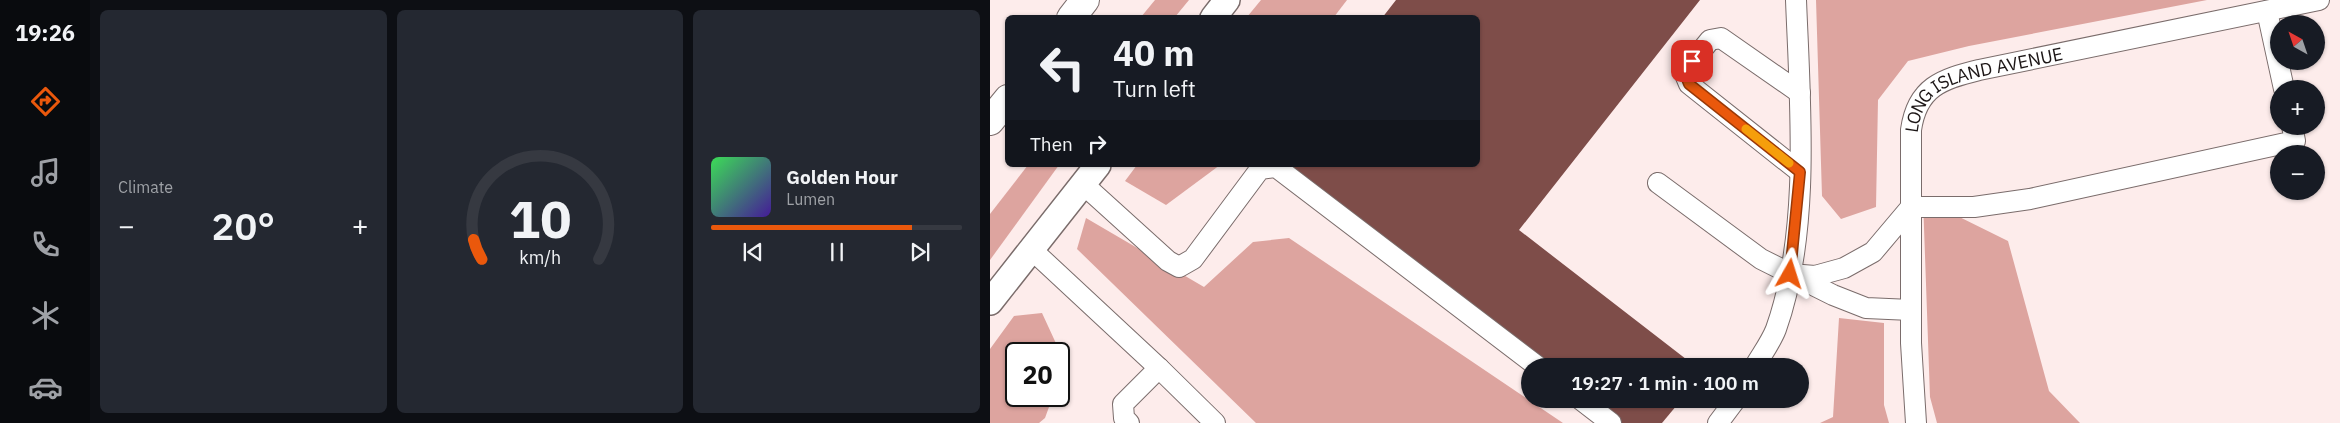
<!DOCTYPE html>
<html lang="en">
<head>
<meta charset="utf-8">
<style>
  :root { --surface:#171b24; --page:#242831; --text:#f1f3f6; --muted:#9ea1a6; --line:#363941; --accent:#ea580c }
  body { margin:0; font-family:"IBM Plex Sans",sans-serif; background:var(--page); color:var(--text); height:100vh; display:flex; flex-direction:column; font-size:19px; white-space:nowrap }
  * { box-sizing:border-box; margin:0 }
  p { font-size:16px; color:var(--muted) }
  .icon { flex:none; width:28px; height:28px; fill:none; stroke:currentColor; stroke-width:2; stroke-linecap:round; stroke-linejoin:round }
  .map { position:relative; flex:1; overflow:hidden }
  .drawer { display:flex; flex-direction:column; gap:10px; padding:10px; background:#0d0f14; width:900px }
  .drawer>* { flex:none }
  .hud { position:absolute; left:15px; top:15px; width:475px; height:152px; border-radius:8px; box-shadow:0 1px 4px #0004; background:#171b24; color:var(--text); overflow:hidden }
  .needle { width:32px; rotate:320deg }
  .buttons { position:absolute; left:1280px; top:15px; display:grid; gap:10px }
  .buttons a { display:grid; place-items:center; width:55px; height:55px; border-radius:50%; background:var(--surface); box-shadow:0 1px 4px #0004; font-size:25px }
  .speed { position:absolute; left:15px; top:342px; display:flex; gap:10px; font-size:25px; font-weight:700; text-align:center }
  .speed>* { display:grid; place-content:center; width:65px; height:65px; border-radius:50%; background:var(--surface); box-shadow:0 1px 4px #0004; line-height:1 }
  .speed .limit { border:2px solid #111; border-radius:8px; background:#fff; color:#111 }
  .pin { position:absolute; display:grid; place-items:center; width:42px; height:42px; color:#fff; margin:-21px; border-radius:10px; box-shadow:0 2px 8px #0006 }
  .me { position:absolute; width:55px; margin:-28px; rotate:6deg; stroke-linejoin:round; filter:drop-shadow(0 0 4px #0008) }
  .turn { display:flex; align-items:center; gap:18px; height:105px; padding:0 25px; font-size:22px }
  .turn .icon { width:65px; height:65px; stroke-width:2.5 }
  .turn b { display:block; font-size:35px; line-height:42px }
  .then { display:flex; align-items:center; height:48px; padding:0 25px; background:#0003; gap:10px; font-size:19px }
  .big { font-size:38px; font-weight:600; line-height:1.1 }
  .drawer .widget { flex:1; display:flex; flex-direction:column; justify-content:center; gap:8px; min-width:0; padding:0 18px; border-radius:8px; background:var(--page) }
  .drawer .dial { align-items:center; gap:0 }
  .dial svg { height:130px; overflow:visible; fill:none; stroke:var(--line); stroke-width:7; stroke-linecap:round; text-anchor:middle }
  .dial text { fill:var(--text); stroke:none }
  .song { display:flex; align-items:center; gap:15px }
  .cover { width:60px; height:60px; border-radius:8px; background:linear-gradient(135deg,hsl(130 70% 55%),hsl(260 70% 35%)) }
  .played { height:5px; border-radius:2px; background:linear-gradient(90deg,var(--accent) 80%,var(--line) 80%) }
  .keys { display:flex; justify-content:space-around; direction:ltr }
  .heat { display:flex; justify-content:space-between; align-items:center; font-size:28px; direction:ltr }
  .drawer .tiles { flex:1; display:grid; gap:10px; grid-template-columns:repeat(3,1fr) }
  .trip { position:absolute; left:531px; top:358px; width:288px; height:50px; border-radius:25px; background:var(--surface); box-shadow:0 1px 4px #0004; font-weight:600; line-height:50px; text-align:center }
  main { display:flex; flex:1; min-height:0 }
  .menu { display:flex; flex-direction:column; width:90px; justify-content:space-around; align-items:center; background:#090b0e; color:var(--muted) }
  .menu .icon { width:35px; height:35px }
  .menu .on { color:var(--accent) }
  .menu b { font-size:22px; color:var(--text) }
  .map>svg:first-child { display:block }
</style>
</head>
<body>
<main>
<nav class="menu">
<b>19:26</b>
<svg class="icon on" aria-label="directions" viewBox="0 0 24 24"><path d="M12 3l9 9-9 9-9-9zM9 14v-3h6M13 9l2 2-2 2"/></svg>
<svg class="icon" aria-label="music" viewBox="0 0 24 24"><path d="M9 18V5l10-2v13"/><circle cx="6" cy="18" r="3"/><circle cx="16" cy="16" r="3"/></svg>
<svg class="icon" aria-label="phone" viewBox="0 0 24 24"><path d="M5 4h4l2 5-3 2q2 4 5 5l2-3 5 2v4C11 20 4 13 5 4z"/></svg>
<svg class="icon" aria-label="climate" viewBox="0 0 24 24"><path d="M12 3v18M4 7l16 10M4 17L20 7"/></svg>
<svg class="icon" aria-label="car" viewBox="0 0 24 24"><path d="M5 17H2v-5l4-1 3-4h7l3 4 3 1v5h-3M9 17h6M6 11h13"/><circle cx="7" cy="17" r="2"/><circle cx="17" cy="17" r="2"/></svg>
</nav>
<section class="drawer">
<div class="tiles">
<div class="widget"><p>Climate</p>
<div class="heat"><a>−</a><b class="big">20°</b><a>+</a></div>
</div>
<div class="widget dial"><svg viewBox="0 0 100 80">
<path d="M14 69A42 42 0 1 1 86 69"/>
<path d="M14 69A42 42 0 0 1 9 57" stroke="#ea580c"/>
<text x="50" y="56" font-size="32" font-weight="700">10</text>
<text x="50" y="72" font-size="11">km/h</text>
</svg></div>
<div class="widget">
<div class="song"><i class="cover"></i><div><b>Golden Hour</b><p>Lumen</p></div></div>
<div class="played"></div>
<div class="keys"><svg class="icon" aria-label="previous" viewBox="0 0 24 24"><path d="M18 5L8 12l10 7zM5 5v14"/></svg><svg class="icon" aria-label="pause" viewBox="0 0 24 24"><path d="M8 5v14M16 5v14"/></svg><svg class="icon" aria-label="next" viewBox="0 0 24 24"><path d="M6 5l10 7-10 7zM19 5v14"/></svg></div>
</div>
</div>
</section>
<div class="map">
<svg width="1350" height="423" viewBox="0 0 1350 423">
  <rect width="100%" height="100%" fill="#fdeceb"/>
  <g fill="#dda49f">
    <path d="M165 0H199L185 17H151Z"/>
    <path d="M271 0H357L344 17H257Z"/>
    <path d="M826 0H1217L979 46 918 61 888 100 886 207 851 219 832 196Z"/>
    <path d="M38 165H69L0 260V214Z"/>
    <path d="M147 165H230L176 205 135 181Z"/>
    <path d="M933 199 1018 241 1059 391 1090 423H947L940 397Z"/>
    <path d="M96 218 214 287 263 242 299 238 573 423H266L87 249Z"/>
    <path d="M52 313 76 365 69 382V354H26V396H63L55 418 49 423H0V349L24 316Z"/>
    <path d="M849 318 894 323V405L899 423H830L843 417Z"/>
  </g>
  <g fill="#7e4d49">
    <path d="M406 0H710L529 230 705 366H554L290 165H488V18H392Z"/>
    <path d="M596 399H692L672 423H628Z"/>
  </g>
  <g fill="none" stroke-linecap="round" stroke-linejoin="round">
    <defs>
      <g id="minor">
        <path d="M1277 11 1294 89"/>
        <path d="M810 93 731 38 720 40 694 72 699 84 810 172"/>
        <path d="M668 183 771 259 843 295 876 308 921 310"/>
        <path d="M93 184 178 261 189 267 203 259 270 169 286 167 547 366"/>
        <path d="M41 249 169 368"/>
        <path d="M800 274 825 276 854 268 883 252 921 207H984L1040 199 1305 141 1302 126"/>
        <path d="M765 366C772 354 781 342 786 329 821 231 810 103 806 0"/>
        <path d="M590 399 621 423"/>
        <path d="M139 423 134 418 133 404 169 368 225 423"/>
        <path d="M728 423 746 399"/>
        <path id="s1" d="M926 423 921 343V130C927 87 952 79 989 70L1329 0"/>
      </g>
      <g id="major">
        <path d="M223 18 237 0"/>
        <path d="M0 302 108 165"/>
      </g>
      <g id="highway">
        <path d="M81 18 95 0"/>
        <path d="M0 121 18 99"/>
      </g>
    </defs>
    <use href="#minor" stroke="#7a6c6b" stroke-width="22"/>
    <use href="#major" stroke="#7a6c6b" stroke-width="28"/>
    <use href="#highway" stroke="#7a6c6b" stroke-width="30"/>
    <use href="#minor" stroke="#fff" stroke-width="20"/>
    <use href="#major" stroke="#fff" stroke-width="25"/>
    <use href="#highway" stroke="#fff" stroke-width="28"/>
  </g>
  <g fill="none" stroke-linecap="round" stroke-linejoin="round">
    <defs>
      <path id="route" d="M702 61 694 72 699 84 810 172 800 274"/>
    </defs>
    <use href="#route" stroke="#983908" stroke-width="12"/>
    <use href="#route" stroke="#ea580c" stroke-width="9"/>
    <path stroke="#f59e0b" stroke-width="9" d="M756 129 799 163"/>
  </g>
  <g text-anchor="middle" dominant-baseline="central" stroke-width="5" stroke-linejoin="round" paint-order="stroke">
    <g font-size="18" fill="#1c1616" stroke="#fff">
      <text stroke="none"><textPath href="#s1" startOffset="384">LONG ISLAND AVENUE</textPath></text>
    </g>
  </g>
</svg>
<div class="buttons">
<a><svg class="needle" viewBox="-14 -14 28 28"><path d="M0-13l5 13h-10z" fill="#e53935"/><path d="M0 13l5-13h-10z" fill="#9ea1a6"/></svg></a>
<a>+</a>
<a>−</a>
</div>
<div class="speed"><div class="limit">20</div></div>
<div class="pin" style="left:702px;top:61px;background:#d93025"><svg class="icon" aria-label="arrive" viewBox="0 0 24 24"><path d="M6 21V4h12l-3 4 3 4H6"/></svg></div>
<svg class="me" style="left:800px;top:274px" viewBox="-20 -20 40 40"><path d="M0-17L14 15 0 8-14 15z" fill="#ea580c" stroke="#fff" stroke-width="4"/></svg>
<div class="trip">19:27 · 1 min · 100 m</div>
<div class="hud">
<div class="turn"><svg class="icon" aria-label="left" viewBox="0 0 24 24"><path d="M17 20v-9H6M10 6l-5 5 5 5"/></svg><div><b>40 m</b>Turn left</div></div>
<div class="then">Then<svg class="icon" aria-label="right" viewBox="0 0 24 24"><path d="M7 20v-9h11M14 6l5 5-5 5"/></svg></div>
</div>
</div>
</main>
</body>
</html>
